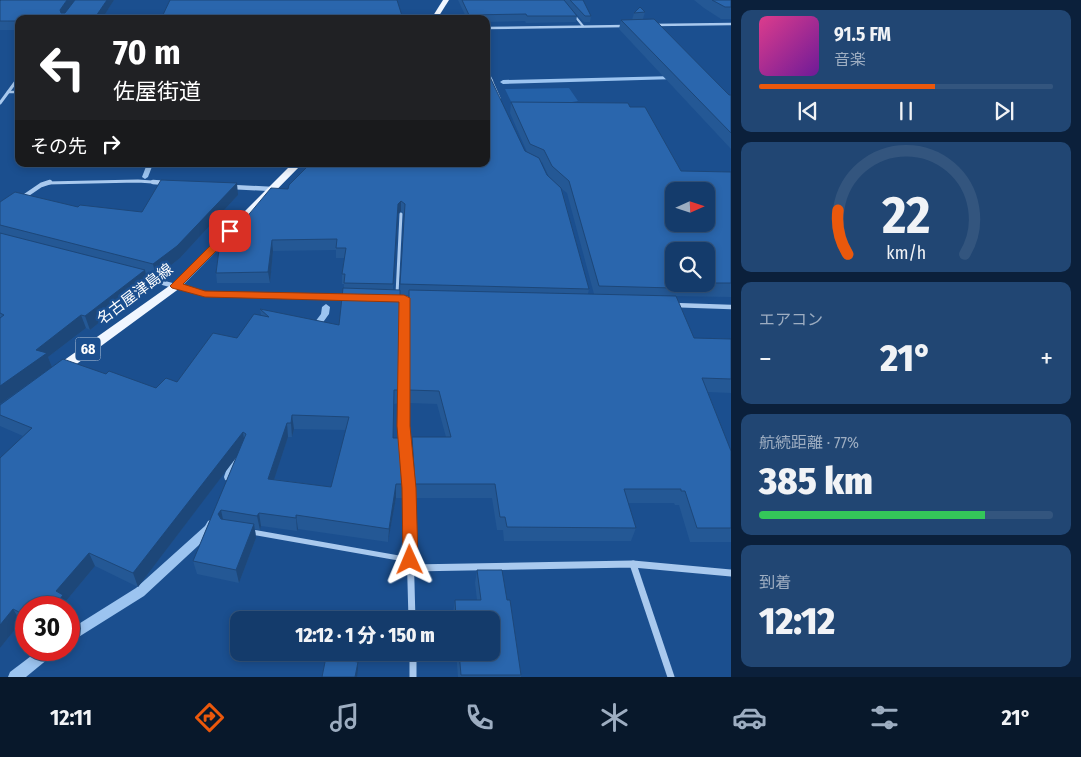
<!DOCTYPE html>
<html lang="ja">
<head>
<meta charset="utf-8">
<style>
  :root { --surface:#143b6b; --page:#214673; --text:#f1f3f6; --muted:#9dadc1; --line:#33557e; --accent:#ea580c }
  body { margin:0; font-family:"Fira Sans Condensed","Noto Sans JP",sans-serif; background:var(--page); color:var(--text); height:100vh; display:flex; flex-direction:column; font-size:19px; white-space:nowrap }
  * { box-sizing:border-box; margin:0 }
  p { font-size:16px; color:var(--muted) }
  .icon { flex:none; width:28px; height:28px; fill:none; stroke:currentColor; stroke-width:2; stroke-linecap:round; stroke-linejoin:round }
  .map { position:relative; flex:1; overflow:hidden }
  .panel { display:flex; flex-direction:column; gap:10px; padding:10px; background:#0b203b; width:350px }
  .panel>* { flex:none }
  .banner { position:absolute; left:15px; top:15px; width:475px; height:152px; border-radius:10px; box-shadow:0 2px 8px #0003,0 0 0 1px var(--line); background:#202124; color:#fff; overflow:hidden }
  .needle { width:32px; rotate:87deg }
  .fabs { position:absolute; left:665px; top:182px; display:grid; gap:10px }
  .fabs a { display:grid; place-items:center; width:50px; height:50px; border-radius:10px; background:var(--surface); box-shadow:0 2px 8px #0003,0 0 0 1px var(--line); font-size:25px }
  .speed { position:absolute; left:15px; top:596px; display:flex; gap:10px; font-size:25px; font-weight:700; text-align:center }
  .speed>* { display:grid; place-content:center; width:65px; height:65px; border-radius:50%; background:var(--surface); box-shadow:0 2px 8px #0003,0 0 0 1px var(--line); line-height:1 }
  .speed .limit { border:8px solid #d22; background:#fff; color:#111 }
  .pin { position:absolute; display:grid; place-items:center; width:42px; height:42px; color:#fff; margin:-21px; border-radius:10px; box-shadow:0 2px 8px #0006 }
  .me { position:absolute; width:55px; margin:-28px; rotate:359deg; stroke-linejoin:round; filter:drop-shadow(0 0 4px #0008) }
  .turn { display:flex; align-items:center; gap:18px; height:105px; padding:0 15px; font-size:22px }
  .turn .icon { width:65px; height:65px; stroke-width:2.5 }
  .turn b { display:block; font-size:35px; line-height:42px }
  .then { display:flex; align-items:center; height:48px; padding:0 15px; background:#0003; gap:10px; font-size:19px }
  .big { font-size:38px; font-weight:800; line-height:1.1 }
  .panel .tile { flex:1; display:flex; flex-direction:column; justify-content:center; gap:8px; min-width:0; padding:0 18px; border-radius:10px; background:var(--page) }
  .panel .dial { align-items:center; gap:0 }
  .dial svg { height:130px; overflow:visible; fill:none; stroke:var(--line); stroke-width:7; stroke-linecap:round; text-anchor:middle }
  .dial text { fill:var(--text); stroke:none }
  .song { display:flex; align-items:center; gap:15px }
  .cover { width:60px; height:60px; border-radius:8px; background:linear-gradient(135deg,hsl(330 70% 55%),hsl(280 70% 35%)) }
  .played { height:5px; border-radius:2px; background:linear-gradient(90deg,var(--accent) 60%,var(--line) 60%) }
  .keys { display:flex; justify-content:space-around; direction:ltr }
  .heat { display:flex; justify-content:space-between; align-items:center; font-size:28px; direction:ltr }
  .charge { height:8px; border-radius:4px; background:linear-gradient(90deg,#34c759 77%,var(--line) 0) }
  .trip { position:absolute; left:230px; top:611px; width:270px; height:50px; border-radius:10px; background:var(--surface); box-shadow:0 2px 8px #0003,0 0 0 1px var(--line); font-weight:800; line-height:50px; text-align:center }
  .tab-bar { display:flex; height:80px; justify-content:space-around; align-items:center; background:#08182b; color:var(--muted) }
  .tab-bar .icon { width:35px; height:35px }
  .tab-bar .current { color:var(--accent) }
  .tab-bar b { font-size:22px; color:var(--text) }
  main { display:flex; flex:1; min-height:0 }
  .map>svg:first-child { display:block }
</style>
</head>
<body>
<main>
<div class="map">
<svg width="731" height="677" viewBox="0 0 731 677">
  <rect width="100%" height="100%" fill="#1b4f8f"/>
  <path fill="#2461a8" d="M569 88 578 101 572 102 577 111 516 112 505 89Z"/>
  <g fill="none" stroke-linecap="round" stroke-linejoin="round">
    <g fill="#9cc4f0" fill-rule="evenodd">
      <path d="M675 76 677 77V79L503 84 500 82 503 80Z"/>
      <path d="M147 164H153L148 177 145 179 142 177Z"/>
      <path d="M326 304 330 307 329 314 316 332H310L309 330 321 314 322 307Z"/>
      <path d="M238 445 242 446 243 449 234 477 233 480 229 481 225 480 224 477 233 449 234 446Z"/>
      <path d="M212 519 216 521 218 524 213 532 144 596 69 643V630L136 588 205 526 208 521Z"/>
      <path d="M39 650H55L54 654 26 677H8L10 672Z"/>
    </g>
    <path stroke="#a9c9ee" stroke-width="2" d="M574 15 583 26"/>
    <path stroke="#a9c9ee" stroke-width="2.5" d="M8 92H19"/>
    <path stroke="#a9c9ee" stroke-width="3" d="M397 294 401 214"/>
    <path stroke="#a9c9ee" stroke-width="5" d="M252 532 410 560"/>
    <g stroke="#a9c9ee" stroke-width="2.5">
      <path d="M654 25 731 24"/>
      <path d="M486 28 626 26"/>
      <path d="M486 69 492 81"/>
      <path d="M16 81 19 78"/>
    </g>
    <g stroke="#a9c9ee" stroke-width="3">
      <path d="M491 80 499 98"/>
      <path d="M0 103 17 80"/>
      <path d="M46 183 138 181 166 183"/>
    </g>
    <g stroke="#a9c9ee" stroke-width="4.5">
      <path d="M153 182 166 183"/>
      <path d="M232 187 272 189"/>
      <path d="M22 198 41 185 50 182"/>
      <path d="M141 277 205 294 347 297"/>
      <path d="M393 298 415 299"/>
      <path d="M404 299V312"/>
      <path d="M673 305 731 307"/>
    </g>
    <path stroke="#a9c9ee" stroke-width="5.5" d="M404 310V426L408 474"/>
    <g stroke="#a9c9ee" stroke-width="7">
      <path d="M408 472 412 620"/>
      <path d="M633 564 671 677"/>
      <path d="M411 568 633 564 731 573"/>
      <path d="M413 652V677"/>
    </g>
    <g fill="#f0f6ff" fill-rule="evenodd">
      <path d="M443 0H449L437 19H431Z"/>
      <path d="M292 164H302L180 288 63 374H53L51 371 53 368 172 284Z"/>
    </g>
  </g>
  <g fill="#245895" fill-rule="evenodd">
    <path d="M0 0H114L102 19H19V30H0Z"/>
    <path d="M458 0H583L591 16 590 22H584L570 8 577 16 576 22 526 23 525 21 486 22V19H467Z"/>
    <path d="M694 0H731V19H721L704 8Z"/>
    <path d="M645 12 643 19 729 95H731V149L619 29 621 20H632L634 13Z"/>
    <path d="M511 102 630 107 681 171 731 172V297L670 296 694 338 731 339V393L708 392 731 451V542H690L679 505H675L674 503H628L636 528 631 541H504L503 530H497L492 498H414L411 451 412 437H446L437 404 409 403 408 295H400L399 403 394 404 393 438 404 484 403 498H396L388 542 298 529 297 531 261 526 260 530 255 529 256 538 239 583 197 574 193 561 237 456 138 587 95 566 66 601 70 608H26V624L21 622 0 648V458L23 436 0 426V405L106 374 156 388 177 382 237 338 261 315 260 309 339 325 344 288V284H342V274L344 258H336V250L273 251 270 283H217L216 273 288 189 525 151 527 152 510 113ZM541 162H542L549 177 547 175ZM562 189 567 193 594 294H588L589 289ZM401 211 404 214 400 290H393L398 214ZM674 251H706V284H674ZM294 429 346 430 331 487 274 479 288 437H292Z"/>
    <path d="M99 164H139L138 166 100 167Z"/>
    <path d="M238 195 180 258 156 277 146 274 148 283 90 330 86 328 48 357 52 367 0 404V202L142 212Z"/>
    <path d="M477 570 521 675V677H458L456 652H491V620H453V613L455 600H477L475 583Z"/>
  </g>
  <g fill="#1d4779">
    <path d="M67 0H75L62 18 60 10Z"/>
    <path d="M107 0H114L102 19H94Z"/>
    <path d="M237 183 238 195 180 258 156 277 153 264Z"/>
    <path d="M401 201V211L398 214 393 295 398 204Z"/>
    <path d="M272 240 273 251 270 283 268 272Z"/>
    <path d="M145 270 148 283 90 330 85 316Z"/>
    <path d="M81 315 86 328 48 357 52 367 0 404V386L36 350Z"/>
    <path d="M292 415 294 429 292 437 291 423Z"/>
    <path d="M287 423 288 437 270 492 268 479Z"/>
    <path d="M243 432 245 446 138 587 133 573Z"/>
    <path d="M396 484V498L388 542 389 529Z"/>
    <path d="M221 510 224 524 218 514Z"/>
    <path d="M259 513 261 526 260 530 257 516Z"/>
    <path d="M296 515 298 529 297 531 296 518Z"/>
    <path d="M254 524 256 538 239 583 236 570Z"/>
    <path d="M89 553 95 566 66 601 70 608 69 609V608H53L56 591Z"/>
    <path d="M13 609 21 622 0 648V625Z"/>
    <path d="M358 662V669L357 677H355Z"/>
  </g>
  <g fill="#2a66ad" stroke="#1d4779" fill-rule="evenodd">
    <path d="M1 0H67L60 10 61 13H65L75 0H107L94 19H19V21H0V1Z"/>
    <path d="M170 0H397L403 19H161Z"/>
    <path d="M462 0H564L577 16H527L526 14 469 15Z"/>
    <path d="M570 0H583L591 16H585Z"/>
    <path d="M712 0H731V7H725Z"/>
    <path d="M640 7 645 12 634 13Z"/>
    <path d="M654 19 729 95H731V133L621 20Z"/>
    <path d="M486 75H489L525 151 539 158 547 175 561 188 589 289 400 284 405 204 401 201 398 204 393 284 344 283 345 274H342L346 248H336L337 239 272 240 268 272 216 273 219 250 271 188 288 189 289 185 310 164H486Z"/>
    <path d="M511 102 628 103 630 107H645L681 171 731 172V283H706V251H674V282H671L673 288 599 286 569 181 552 166 544 150 530 144ZM674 191H706V224H674Z"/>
    <path d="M161 180 237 183 177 246 153 264 0 225V202L15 192 78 207 80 205 142 212Z"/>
    <path d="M0 233 145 270 85 316 81 315 36 350 47 353 0 386V318L4 315 0 313Z"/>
    <path d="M343 288 400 290V390H394L393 438H402L404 484H396L389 529 296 515V518L259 513 257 516 221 510 218 514 221 519 254 524 236 570 193 561 246 434 243 432 133 573 89 553 56 591 63 595 53 608H26V613L25 615 13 609 0 625V458L32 428 0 415V405L63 359 106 374 109 371 156 388 166 378 177 382 213 333 237 338 254 314 269 317 260 309 339 325ZM292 415 349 417 331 487 268 479 287 423H291Z"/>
    <path d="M409 290 676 296 694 338 731 339V379L702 378 731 451V528H697L685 491H681V489H624L636 528 507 527 505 517H500L495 484H415L412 437H451L439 391 409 390Z"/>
    <path d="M477 570H502L507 600H510L521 675H461L459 652H491V620H456L455 600H481Z"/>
    <path d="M326 657 358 662 355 677H322Z"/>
  </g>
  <path fill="#ea580c" stroke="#983908" d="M230 228 235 231 234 233 183 284 205 291 404 295 410 298V426L416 488 418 560 416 565 410 567 405 565 403 560 402 488 397 426 399 302 205 297 172 288 170 286 227 229Z"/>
  <g text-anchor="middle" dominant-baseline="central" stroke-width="5" stroke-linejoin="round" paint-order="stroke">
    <rect fill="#1b4f8f" stroke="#bbcadd" stroke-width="1" x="75.5" y="337.5" width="25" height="23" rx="4"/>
    <g font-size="14" font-weight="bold" fill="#fff">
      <text x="88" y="349">68</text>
    </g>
    <g font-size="15" fill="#fff" stroke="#1b4f8f">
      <text transform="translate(135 294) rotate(-37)">名古屋津島線</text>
    </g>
  </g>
</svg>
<div class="fabs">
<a><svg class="needle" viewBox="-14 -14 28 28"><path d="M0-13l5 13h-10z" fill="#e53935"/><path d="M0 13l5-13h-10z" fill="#9dadc1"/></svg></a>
<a><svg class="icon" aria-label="search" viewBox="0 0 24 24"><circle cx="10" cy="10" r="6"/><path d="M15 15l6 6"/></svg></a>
</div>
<div class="speed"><div class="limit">30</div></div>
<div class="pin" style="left:230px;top:231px;background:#d93025"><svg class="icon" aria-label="arrive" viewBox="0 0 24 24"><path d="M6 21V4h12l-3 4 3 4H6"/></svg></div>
<svg class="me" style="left:410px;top:560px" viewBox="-20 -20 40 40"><path d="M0-17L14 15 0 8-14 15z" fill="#ea580c" stroke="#fff" stroke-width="4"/></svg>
<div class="trip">12:12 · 1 分 · 150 m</div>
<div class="banner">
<div class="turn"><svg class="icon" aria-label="left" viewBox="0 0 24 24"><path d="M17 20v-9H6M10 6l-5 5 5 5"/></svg><div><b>70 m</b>佐屋街道</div></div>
<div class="then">その先<svg class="icon" aria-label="right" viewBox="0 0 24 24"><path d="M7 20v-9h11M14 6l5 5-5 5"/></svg></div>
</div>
</div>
<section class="panel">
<div class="tile">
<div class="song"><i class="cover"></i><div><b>91.5 FM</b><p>音楽</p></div></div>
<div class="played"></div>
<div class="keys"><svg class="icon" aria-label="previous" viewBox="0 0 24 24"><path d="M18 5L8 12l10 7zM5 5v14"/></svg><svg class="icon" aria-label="pause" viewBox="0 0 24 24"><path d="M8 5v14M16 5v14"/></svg><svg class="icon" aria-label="next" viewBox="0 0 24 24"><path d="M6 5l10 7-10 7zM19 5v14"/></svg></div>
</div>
<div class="tile dial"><svg viewBox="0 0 100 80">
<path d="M14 69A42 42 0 1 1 86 69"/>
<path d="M14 69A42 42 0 0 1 8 42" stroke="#ea580c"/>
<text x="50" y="56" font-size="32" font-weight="700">22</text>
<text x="50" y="72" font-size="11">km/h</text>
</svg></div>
<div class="tile"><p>エアコン</p>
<div class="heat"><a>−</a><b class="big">21°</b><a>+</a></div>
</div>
<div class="tile"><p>航続距離 · 77%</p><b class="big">385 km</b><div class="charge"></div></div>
<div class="tile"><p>到着</p><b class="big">12:12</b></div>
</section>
</main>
<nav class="tab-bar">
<b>12:11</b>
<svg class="icon current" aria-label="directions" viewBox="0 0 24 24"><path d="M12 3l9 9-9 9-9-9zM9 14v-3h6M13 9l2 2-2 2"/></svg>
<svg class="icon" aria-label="music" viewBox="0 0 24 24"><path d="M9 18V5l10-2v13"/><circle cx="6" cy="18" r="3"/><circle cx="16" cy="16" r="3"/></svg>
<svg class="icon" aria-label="phone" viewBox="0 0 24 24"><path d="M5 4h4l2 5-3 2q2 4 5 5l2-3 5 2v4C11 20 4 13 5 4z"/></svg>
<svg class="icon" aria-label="climate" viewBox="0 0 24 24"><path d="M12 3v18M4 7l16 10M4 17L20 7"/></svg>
<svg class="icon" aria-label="car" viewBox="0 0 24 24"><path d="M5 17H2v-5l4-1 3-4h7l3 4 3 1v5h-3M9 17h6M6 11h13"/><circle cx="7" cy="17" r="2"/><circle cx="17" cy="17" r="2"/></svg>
<svg class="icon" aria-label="filters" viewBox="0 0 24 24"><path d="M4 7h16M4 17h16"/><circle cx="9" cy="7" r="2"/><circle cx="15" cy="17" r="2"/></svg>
<b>21°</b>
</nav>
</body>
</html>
